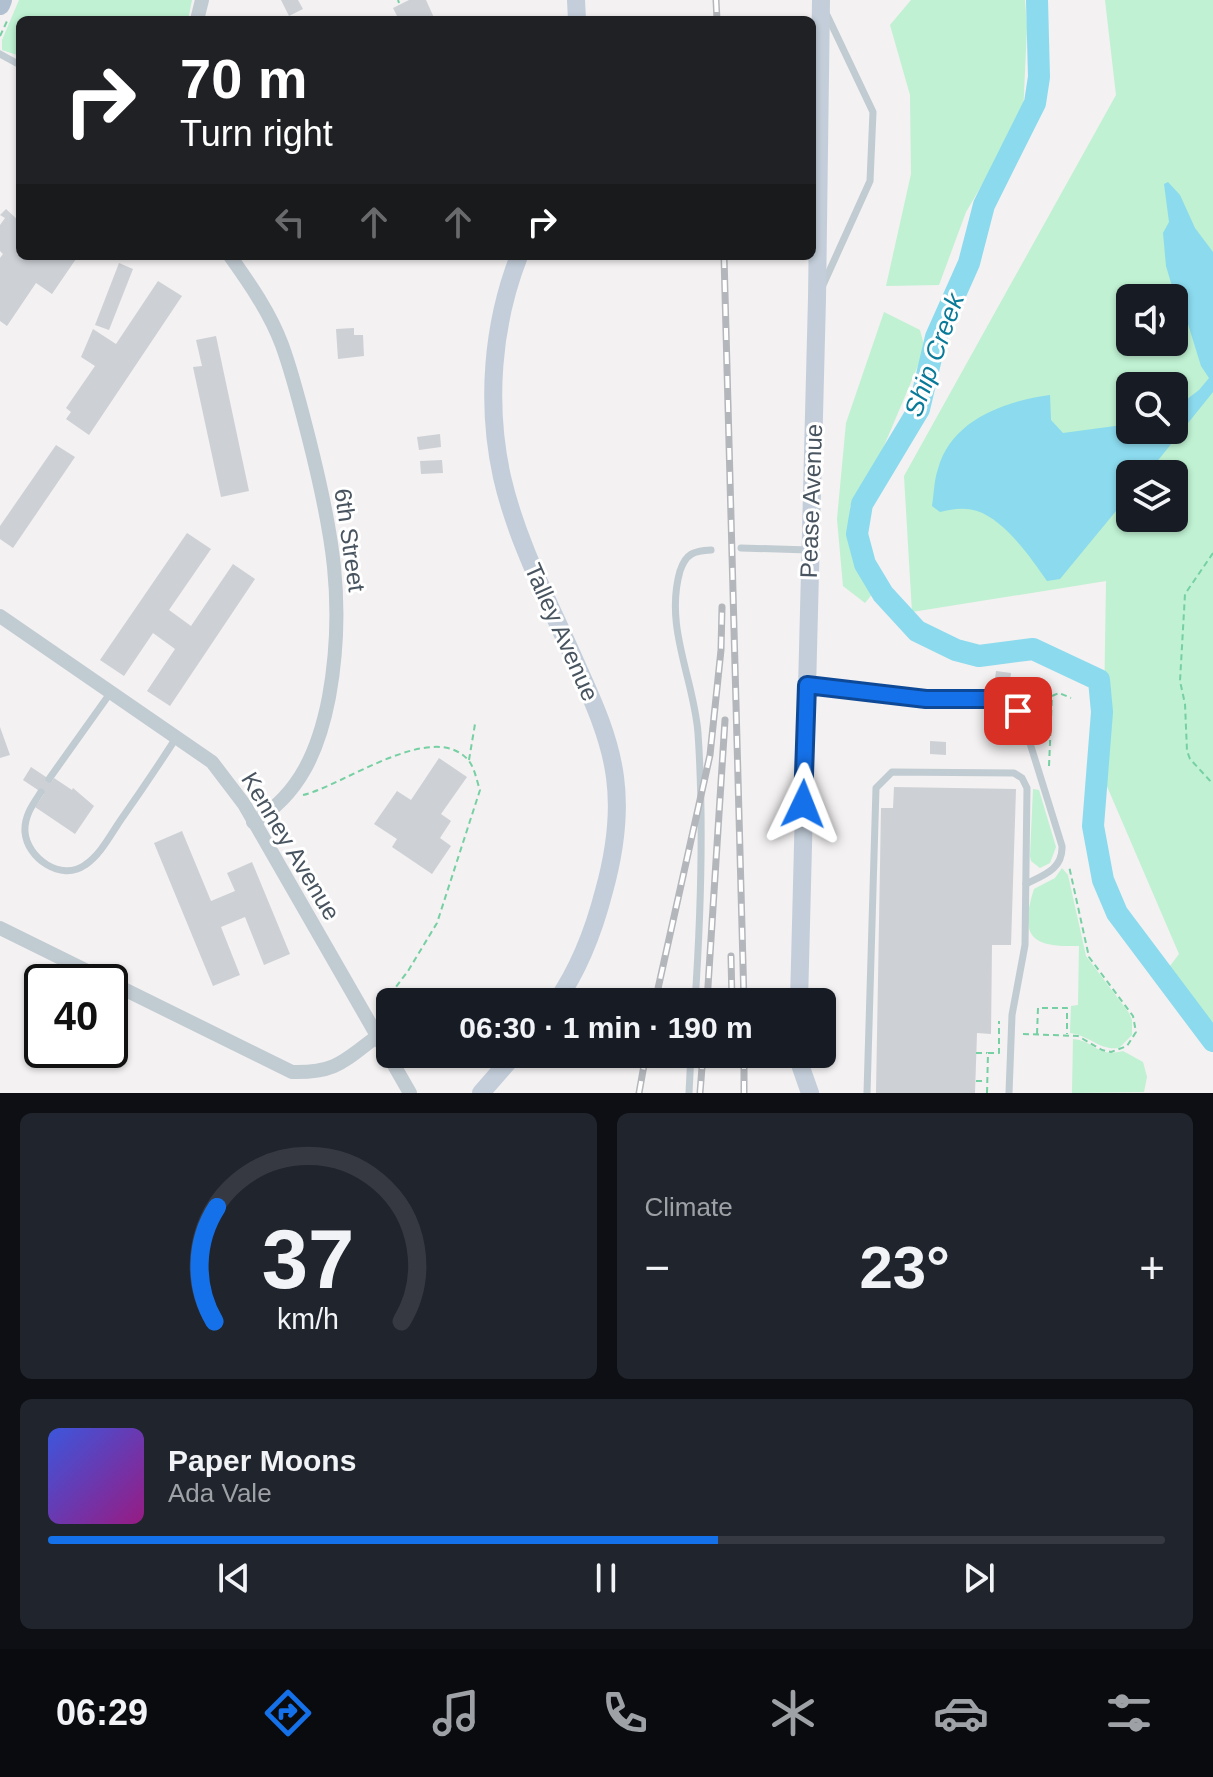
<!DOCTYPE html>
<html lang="en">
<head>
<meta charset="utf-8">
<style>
  :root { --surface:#171b24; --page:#20242c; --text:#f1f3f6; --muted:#9ea1a6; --line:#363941; --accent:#1571e9 }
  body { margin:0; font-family:Arial,sans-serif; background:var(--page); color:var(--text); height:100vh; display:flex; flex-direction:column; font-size:30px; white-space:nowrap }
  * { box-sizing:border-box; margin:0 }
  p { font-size:26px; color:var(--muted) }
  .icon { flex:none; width:44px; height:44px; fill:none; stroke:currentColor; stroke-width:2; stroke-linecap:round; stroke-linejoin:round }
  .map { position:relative; height:1093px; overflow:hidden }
  .sheet { display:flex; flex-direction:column; gap:20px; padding:20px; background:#0d0f14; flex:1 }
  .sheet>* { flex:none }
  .banner { position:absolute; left:16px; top:16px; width:800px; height:244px; border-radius:12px; box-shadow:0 2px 6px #0004; background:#202124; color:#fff; overflow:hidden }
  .fabs { position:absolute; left:1116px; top:284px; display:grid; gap:16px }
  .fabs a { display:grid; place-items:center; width:72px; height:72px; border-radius:12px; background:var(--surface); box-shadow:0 2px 6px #0004; font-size:40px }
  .speed { position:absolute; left:24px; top:964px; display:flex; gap:16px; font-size:40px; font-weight:700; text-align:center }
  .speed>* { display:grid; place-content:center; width:104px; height:104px; border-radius:50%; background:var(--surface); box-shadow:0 2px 6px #0004; line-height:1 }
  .speed .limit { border:4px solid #111; border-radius:12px; background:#fff; color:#111 }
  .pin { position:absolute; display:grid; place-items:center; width:68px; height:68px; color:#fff; margin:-34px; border-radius:16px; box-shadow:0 4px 12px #0006 }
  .me { position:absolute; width:88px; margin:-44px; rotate:2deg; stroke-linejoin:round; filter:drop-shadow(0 0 6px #0008) }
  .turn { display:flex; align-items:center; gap:28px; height:168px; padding:0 32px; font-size:36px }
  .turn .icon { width:104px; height:104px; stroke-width:2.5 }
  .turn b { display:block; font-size:56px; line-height:68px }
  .lanes { display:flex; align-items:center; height:76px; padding:0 32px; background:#0003; justify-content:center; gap:40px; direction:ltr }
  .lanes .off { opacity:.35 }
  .big { font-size:60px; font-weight:700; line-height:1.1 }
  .sheet .widget { flex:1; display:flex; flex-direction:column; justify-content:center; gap:12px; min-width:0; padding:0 28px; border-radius:12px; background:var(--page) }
  .sheet .dial { align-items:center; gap:0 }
  .dial svg { height:208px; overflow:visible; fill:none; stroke:var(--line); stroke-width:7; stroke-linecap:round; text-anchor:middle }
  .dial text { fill:var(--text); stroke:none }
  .song { display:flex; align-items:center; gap:24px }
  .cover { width:96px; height:96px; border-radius:12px; background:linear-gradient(135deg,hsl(230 70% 55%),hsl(310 70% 35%)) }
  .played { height:8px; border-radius:4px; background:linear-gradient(90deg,var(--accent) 60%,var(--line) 60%) }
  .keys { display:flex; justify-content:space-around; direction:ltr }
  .heat { display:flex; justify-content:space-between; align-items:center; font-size:44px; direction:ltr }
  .sheet .tiles { flex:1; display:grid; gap:20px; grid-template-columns:1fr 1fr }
  .widget:last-child { grid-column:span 2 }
  .trip { position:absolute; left:376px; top:988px; width:460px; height:80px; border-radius:12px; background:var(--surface); box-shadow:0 2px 6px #0004; font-weight:700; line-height:80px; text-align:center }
  .tabs { display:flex; height:128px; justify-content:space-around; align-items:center; background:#090b0e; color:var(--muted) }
  .tabs .icon { width:56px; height:56px }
  .tabs .active { color:var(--accent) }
  .tabs b { font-size:36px; color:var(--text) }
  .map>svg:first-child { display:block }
</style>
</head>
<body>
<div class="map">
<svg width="1213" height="1093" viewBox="0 0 1213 1093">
  <rect width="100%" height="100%" fill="#f3f1f1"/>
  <g fill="#bff1d2" fill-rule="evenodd">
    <path d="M19 0H192L188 20H20V56L2 50V40Z"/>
    <path d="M911 0H1025L1027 27 1023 115 966 212 939 285 886 286 911 174 910 95 890 25Z"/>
    <path d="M1105 0H1213V1033L1208 1023 1167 970 1179 954 1103 777 1106 581 912 612 904 476 1116 95ZM1130 298H1174V342H1130ZM1130 386H1174V430H1130ZM1130 474H1174V518H1130Z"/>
    <path d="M884 312 920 330 925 349 862 498 850 506 849 529 855 565 873 593 865 603 843 586 837 519 846 423Z"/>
    <path d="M1033 789 1039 790 1056 847 1050 863 1040 868 1031 861 1030 856Z"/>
    <path d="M1062 868 1068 875 1086 956 1129 1013 1132 1020V1035L1119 1048C1100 1051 1089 1035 1070 1033L1071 1006 1078 1005 1079 946C1034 947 1018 939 1034 889L1055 878Z"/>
    <path d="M1073 1039C1095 1041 1097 1058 1123 1051L1143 1062 1147 1077 1144 1092 1072 1093Z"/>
  </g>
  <path fill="#8bdaee" d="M1168 182 1180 195 1195 228 1213 252V392L1147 474H1130V494L1060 579 1047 581C1031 558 1005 520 977 511 964 507 952 509 940 512L932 506C934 494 934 480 938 469 951 420 1005 401 1050 395L1051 420 1063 433 1130 424V430H1174V409L1199 390 1209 378 1201 366 1179 295 1171 283 1166 266 1163 233 1169 222 1164 184Z"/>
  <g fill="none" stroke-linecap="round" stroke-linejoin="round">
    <path stroke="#8bdaee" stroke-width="22" d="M1037 0 1039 77 1035 103 984 205 969 263 936 337 919 409 862 504 857 534 865 564 883 594 917 631 956 650 979 656 1033 649 1099 680 1102 712 1093 826 1103 880 1117 913 1213 1041"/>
  </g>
  <g fill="#cdd0d5">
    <path d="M281 0H298L303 9 289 16Z"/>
    <path d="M409 0H426L435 20H399L393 8Z"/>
    <path d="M6 209 20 222V256H78L52 294 36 283 7 326 0 321V258L3 254 0 251V225L5 218 0 215Z"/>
    <path d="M119 263 133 269 109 330 95 325Z"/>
    <path d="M158 281 182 296 89 435 66 419 71 412 66 408 95 366 81 357 93 329 116 344Z"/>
    <path d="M354 328V335H363L364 356 338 359 336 329Z"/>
    <path d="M216 336 249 491 221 497 193 367 202 366 196 340Z"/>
    <path d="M440 434 441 447 419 450 417 437Z"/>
    <path d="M56 445 75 457 13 548 0 539V526Z"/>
    <path d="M442 460 443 473 421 474 420 461Z"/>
    <path d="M187 533 211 549 169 610 191 626 233 564 255 579 170 706 147 691 175 649 153 633 124 676 100 660Z"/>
    <path d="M996 671 1011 673 1009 688 994 686Z"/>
    <path d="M0 727 10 755 0 758Z"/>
    <path d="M930 741 946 742V755L930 754Z"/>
    <path d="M439 758 467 777 441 814 451 821 440 838 451 846 432 874 392 847 397 839 374 824 397 791 411 800Z"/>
    <path d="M31 767 52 781 54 778 72 790 73 788 94 806 75 834 35 807 44 794 23 780Z"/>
    <path d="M894 787 1016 789 1011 945H992L991 1034 977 1033 975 1093H876L881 808H893Z"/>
    <path d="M182 831 211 901 235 891 227 873 252 862 290 954 264 965 245 917 221 927 240 975 213 986 154 843Z"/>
  </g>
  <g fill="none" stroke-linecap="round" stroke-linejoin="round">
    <g stroke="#76d0a3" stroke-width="2" stroke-dasharray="6 4" stroke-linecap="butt">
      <path d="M398 0 399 3"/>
      <path d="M0 36 8 19"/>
      <path d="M1213 553 1185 594 1180 681 1185 704 1187 751 1190 759 1213 784"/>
      <path d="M469 760 475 724"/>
      <path d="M1049 766 1052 696 1059 693 1071 698"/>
      <path d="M303 795C343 786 434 718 469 761 475 769 477 782 480 790L437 923 408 971 377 1012"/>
      <path d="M1023 1034 1078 1036 1102 1050 1111 1052 1127 1046 1136 1032 1133 1016 1089 957 1069 866"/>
      <path d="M1037 1034 1038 1008H1067V1034"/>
      <path d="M976 1053H987"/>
      <path d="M976 1081H986"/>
      <path d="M987 1093 988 1053H999V1021"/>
    </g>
    <g stroke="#c1cbd2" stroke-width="7">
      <path d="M0 54 20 65"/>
      <path d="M823 285 870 181 873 112 827 15"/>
      <path d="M741 548 809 550"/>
      <path d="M809 686 926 699H999L1010 702 1024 724 1062 846C1063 869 1044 875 1026 884"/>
      <path d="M49 779 111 692"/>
      <path d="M41 792C33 804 24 816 25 832 27 858 61 882 85 865 100 855 110 836 120 821 139 794 158 766 176 738"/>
      <path d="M695 1002C701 913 704 822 698 733 694 679 664 627 680 571 686 553 694 551 711 550"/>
      <path d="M689 1093 691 1054"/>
      <path d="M867 1093 876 788 892 772 1014 773 1022 778 1027 788 1025 945 1012 1015 1009 1093"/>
    </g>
    <g stroke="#c1cbd2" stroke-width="14">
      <path d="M197 20 202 0"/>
      <path d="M230 256C250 284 270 313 282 345 293 375 301 408 309 439 332 530 346 603 329 697 319 749 300 795 253 822"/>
      <path d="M0 616 212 762 244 804 410 1093"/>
      <path d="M0 928 292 1072C335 1073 343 1062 376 1037"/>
    </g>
    <g stroke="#c3ceda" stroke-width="18">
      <path d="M576 0 577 20"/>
      <path d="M519 256C492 325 486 404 502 477 517 543 551 606 578 668 594 703 610 739 615 777 620 814 614 855 604 891 594 930 579 969 556 1002"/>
      <path d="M799 1002 817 298 821 0"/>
      <path d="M797 1056 810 1093"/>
      <path d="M481 1093 515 1054"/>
    </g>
    <path stroke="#b0c0d0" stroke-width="20" d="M0 5 2 0"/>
    <defs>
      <g id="rail">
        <path d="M716 0 717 20"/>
        <path d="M724 256 744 1002"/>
        <path d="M731 956 732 1002"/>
        <path d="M655 1002 710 755 721 650 722 607"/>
        <path d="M707 1002 725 720"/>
        <path d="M639 1093 646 1054"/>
        <path d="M700 1093 703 1054"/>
        <path d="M744 1093V1054"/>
      </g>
    </defs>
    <use href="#rail" stroke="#b3b6bb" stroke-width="7"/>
    <use href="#rail" stroke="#fff" stroke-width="4" stroke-dasharray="12" stroke-linecap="butt"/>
  </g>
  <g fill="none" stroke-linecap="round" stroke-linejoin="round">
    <defs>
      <path id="route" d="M803 804 807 685 926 699H999L1010 702 1018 711"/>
    </defs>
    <use href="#route" stroke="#0e4997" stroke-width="20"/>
    <use href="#route" stroke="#1571e9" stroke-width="14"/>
  </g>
  <g text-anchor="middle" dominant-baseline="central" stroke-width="6" stroke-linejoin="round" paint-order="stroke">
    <g font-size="24" fill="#48545f" stroke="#fff">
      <text transform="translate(811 501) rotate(-88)">Pease Avenue</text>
      <text transform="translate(350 540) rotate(82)">6th Street</text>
      <text transform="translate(562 632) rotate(66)">Talley Avenue</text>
      <text transform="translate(291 846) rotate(59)">Kenney Avenue</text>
    </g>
    <g font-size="26" font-style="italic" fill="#0a7a99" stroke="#fff">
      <text transform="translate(934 355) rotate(-70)">Ship Creek</text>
    </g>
  </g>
</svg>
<div class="fabs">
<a><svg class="icon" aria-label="sound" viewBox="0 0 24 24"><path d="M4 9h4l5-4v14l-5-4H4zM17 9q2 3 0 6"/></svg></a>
<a><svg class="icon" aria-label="search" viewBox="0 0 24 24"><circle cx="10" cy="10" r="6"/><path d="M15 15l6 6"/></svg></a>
<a><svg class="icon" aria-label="layers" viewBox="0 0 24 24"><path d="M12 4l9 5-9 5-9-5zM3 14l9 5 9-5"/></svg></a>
</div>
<div class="speed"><div class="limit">40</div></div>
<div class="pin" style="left:1018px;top:711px;background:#d93025"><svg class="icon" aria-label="arrive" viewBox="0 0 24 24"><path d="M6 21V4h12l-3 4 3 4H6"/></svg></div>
<svg class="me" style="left:803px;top:804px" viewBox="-20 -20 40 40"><path d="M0-17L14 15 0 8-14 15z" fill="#1571e9" stroke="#fff" stroke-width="4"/></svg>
<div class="trip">06:30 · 1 min · 190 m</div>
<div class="banner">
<div class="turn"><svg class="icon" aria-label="right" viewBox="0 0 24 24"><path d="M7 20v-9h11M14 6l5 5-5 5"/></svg><div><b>70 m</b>Turn right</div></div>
<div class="lanes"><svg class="icon off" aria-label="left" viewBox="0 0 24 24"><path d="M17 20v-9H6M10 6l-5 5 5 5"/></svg><svg class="icon off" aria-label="ahead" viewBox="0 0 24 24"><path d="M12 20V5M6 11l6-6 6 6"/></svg><svg class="icon off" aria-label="ahead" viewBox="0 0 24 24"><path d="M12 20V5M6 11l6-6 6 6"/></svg><svg class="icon" aria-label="right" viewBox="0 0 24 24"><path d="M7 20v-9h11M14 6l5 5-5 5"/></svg></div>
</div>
</div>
<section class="sheet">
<div class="tiles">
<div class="widget dial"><svg viewBox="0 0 100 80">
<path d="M14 69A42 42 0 1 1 86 69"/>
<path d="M14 69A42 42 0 0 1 15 25" stroke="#1571e9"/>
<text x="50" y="56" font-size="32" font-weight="700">37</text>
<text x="50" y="72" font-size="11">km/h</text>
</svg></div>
<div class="widget"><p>Climate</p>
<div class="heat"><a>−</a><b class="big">23°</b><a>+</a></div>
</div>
<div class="widget">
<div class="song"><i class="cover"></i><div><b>Paper Moons</b><p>Ada Vale</p></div></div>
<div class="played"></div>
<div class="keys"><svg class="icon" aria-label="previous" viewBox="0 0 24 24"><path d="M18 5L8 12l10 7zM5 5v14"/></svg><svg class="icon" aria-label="pause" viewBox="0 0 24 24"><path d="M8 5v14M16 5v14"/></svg><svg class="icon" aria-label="next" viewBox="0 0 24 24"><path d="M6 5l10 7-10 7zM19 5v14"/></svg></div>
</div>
</div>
</section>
<nav class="tabs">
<b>06:29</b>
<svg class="icon active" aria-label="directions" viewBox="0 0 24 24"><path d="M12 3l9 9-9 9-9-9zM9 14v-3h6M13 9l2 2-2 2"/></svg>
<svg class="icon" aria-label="music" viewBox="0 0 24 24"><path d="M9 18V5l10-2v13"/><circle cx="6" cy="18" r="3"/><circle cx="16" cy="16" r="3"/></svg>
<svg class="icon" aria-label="phone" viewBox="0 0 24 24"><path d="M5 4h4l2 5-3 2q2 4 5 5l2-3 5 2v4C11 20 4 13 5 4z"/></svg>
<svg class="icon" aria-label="climate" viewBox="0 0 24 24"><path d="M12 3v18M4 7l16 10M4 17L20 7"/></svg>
<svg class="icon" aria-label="car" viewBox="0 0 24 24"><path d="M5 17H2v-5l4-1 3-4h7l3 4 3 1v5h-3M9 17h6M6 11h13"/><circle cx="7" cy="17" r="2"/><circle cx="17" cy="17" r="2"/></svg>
<svg class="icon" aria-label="filters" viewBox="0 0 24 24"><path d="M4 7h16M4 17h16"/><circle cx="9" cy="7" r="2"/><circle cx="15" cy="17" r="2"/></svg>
</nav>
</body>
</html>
